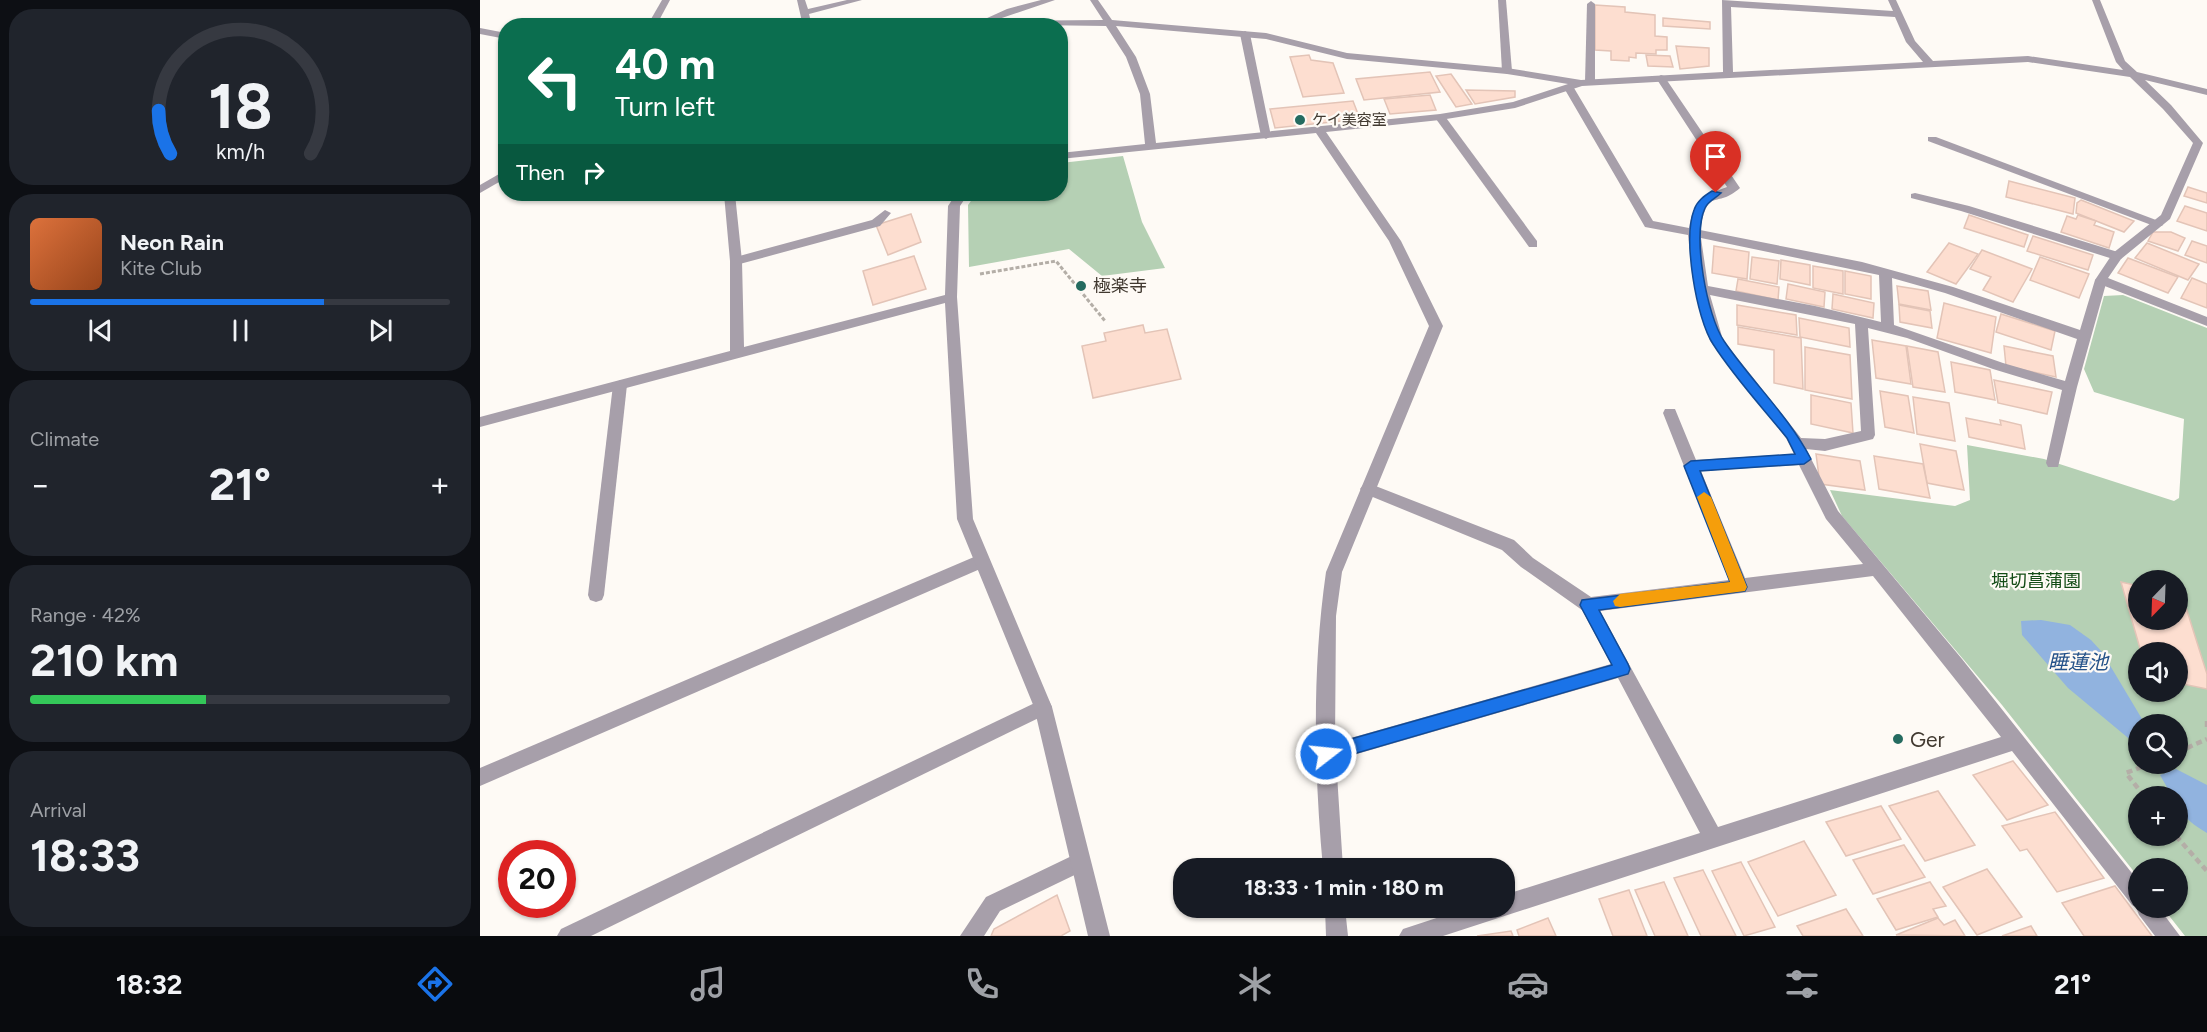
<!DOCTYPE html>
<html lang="en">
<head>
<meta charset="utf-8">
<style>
  :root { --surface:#171b24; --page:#20242c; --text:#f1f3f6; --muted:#9ea1a6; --line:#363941; --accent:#1a73e8 }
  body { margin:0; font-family:Figtree,"Noto Sans JP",sans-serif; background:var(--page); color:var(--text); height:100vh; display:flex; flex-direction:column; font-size:22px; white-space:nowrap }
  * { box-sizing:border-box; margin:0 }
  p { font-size:20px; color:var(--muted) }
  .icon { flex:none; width:33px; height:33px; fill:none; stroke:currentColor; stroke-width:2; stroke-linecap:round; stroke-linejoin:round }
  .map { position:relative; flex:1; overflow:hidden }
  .sheet { display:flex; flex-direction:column; gap:9px; padding:9px; background:#0d0f14; width:480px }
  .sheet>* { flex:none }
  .top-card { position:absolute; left:18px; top:18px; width:570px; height:183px; border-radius:24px; box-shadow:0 2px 4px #0004; background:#0b6e4f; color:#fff; overflow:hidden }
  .needle { width:39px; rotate:203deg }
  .fabs { position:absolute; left:1648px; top:570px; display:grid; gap:12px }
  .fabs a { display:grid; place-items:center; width:60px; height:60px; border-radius:50%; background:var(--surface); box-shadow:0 2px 4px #0004; font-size:30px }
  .speed { position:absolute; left:18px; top:840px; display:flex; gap:12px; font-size:30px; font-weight:700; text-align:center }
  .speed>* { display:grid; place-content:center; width:78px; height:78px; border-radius:50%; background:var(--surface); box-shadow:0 2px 4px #0004; line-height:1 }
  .speed .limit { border:9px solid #d22; background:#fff; color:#111 }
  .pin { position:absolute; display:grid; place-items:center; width:51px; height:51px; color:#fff; margin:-62px -26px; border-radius:50% 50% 50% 0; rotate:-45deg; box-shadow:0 0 6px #0007 }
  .pin .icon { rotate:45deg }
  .me { position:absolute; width:66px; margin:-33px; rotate:74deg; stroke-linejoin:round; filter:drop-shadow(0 0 4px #0008) }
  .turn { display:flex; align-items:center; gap:21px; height:126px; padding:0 18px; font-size:27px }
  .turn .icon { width:78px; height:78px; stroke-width:2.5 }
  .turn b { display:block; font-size:42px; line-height:51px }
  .then { display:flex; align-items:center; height:57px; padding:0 18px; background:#0003; gap:12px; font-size:22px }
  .big { font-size:45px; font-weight:700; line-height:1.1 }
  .sheet .card { flex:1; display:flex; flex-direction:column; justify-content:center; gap:9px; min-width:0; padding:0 21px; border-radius:24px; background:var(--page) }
  .sheet .dial { align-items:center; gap:0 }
  .dial svg { height:156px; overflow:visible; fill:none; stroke:var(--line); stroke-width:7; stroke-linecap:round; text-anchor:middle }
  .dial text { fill:var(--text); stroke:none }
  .song { display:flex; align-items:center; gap:18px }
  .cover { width:72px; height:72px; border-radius:9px; background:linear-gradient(135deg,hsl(20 70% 55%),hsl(20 70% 35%)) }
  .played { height:6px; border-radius:3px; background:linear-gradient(90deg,var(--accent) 70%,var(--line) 70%) }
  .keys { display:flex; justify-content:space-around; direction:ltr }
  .heat { display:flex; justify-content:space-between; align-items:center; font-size:33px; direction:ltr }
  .charge { height:9px; border-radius:4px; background:linear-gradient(90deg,#34c759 42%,var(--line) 0) }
  .trip { position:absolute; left:693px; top:858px; width:342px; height:60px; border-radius:24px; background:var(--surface); box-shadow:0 2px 4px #0004; font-weight:700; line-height:60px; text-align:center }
  .tabs { display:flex; height:96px; justify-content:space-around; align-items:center; background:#090b0e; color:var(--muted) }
  .tabs .icon { width:42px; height:42px }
  .tabs .selected { color:var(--accent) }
  .tabs b { font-size:27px; color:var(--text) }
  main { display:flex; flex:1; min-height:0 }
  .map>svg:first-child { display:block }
</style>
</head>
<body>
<main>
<section class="sheet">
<div class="card dial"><svg viewBox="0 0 100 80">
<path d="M14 69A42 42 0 1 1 86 69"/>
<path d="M14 69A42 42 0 0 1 8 47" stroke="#1a73e8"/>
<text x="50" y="56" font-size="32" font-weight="700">18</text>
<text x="50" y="72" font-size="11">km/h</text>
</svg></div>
<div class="card">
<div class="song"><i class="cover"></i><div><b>Neon Rain</b><p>Kite Club</p></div></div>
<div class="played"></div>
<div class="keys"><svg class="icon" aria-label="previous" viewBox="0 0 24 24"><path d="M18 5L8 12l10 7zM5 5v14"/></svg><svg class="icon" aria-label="pause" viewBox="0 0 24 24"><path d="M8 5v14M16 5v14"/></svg><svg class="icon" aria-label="next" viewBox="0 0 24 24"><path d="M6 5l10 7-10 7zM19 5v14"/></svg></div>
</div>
<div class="card"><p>Climate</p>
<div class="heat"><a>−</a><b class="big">21°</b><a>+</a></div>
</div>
<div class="card"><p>Range · 42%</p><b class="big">210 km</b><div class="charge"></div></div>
<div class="card"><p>Arrival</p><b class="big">18:33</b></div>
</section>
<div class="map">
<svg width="1727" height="936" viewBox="0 0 1727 936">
  <rect width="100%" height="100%" fill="#fefaf5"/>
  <g fill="#b5d0b4" fill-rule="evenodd">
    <path d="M643 156 662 222 685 268 622 276 589 249 489 267 488 205 496 194H580L581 163Z"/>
    <path d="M1643 295 1727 328V936H1705L1683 908H1698V868H1659V878L1522 705 1362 516 1350 490 1475 506 1490 500 1487 445 1564 459 1694 501 1699 498 1704 419 1614 392 1604 369 1624 296ZM1659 580H1698V620H1659ZM1659 652H1698V692H1659ZM1659 724H1698V764H1659ZM1659 796H1698V836H1659Z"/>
  </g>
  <g fill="#91b3df">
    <path d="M1561 620 1590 625 1611 640 1622 652 1665 724H1659V747L1588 688 1542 635 1541 621Z"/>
    <path d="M1696 769 1727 785V833C1712 824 1698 815 1698 796H1692L1680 775Z"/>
  </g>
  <g fill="#fdded0" stroke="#e3c4b7" stroke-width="1.5">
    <path d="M1115 5 1145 7V12L1175 15V36L1187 37V50H1176V54L1156 53V58L1149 57V61L1131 60V51L1115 50Z"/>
    <path d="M1183 18 1230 22V29L1183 26Z"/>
    <path d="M1196 46 1229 48V66L1200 69Z"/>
    <path d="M829 55 831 60 853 63 864 93 823 97 810 57Z"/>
    <path d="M1166 55 1190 56 1193 67 1168 66Z"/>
    <path d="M950 72 960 92 884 100 876 79Z"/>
    <path d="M971 74 992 104 976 107 956 76Z"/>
    <path d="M986 90 1035 91V97L995 104Z"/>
    <path d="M950 95 956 110 910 114 904 99Z"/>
    <path d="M873 101 880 119 795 128 790 109Z"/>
    <path d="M1529 181 1595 198 1593 214 1526 197Z"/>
    <path d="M1708 187 1727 193V203L1704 196Z"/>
    <path d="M1601 200 1654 221 1644 232 1596 213 1597 203Z"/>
    <path d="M1705 206 1727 213V231L1697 221Z"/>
    <path d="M431 214 441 242 408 255 396 225Z"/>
    <path d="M1489 215 1548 235 1544 247 1484 228Z"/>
    <path d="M1598 215 1616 221 1614 225 1634 232 1629 248 1581 232 1587 216 1596 219Z"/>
    <path d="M1673 232H1691L1705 238 1698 251 1668 241Z"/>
    <path d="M1553 236 1613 255 1608 270 1547 251Z"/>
    <path d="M1712 241 1727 246V263L1705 255Z"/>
    <path d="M1469 243 1498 254 1476 284 1447 272Z"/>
    <path d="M1667 243 1719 264 1708 280 1655 258Z"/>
    <path d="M1234 246 1269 252 1267 279 1232 273Z"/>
    <path d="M1502 250 1552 269 1533 302 1503 290 1511 277 1490 269Z"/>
    <path d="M434 256 446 289 393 305 383 271Z"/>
    <path d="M1272 257 1299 261 1297 284 1270 279Z"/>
    <path d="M1560 257 1609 274 1599 298 1550 280Z"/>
    <path d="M1648 258 1698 277 1688 293 1638 273Z"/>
    <path d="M1301 260 1330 265V285L1300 279Z"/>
    <path d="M1333 266 1363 271V294L1333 288Z"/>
    <path d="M1365 271 1391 276V299L1365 294Z"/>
    <path d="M1712 278 1727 284V308L1701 298Z"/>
    <path d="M1258 279 1299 287 1298 300 1256 291Z"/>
    <path d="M1308 284 1345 292 1344 307 1306 299Z"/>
    <path d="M1417 286 1448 291 1451 310 1419 304Z"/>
    <path d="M1353 294 1394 303 1393 318 1352 309Z"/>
    <path d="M1464 303 1516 317 1511 353 1457 338Z"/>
    <path d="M1257 305 1316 315 1317 335 1257 325Z"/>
    <path d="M1419 305 1450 311 1452 328 1420 322Z"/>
    <path d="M1521 314 1575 331 1571 350 1516 332Z"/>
    <path d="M1319 318 1369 328 1370 347 1320 337Z"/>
    <path d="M663 325 665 333 687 329 701 379 613 398 602 346 626 341 624 333Z"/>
    <path d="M1258 327 1321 338 1323 389 1294 383V350L1258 344Z"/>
    <path d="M1392 340 1426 346 1431 384 1396 378Z"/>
    <path d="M1427 346 1458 352 1465 392 1433 387Z"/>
    <path d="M1524 346 1573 356 1576 377 1526 366Z"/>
    <path d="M1325 347 1370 355 1372 399 1325 390Z"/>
    <path d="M1471 362 1510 370 1515 400 1475 392Z"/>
    <path d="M1514 380 1572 392 1567 414 1518 403Z"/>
    <path d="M1400 391 1428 396 1434 433 1405 427Z"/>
    <path d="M1331 395 1371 403 1373 433 1331 424Z"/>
    <path d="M1433 397 1469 403 1475 441 1437 434Z"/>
    <path d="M1486 418 1521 425 1520 420 1541 425 1545 449 1489 437Z"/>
    <path d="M1440 444 1476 451 1484 490 1447 483Z"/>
    <path d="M1336 454 1380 461 1385 490 1340 484Z"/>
    <path d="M1394 456 1443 464 1450 498 1399 489Z"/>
    <path d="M1641 582 1659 586V620H1698V594L1702 595 1727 674V689L1698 683V652H1661Z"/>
    <path d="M1533 761 1568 805 1527 820 1493 775Z"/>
    <path d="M1458 791 1495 845 1445 861 1409 806Z"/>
    <path d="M1401 806 1421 839 1366 856 1346 822Z"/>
    <path d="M1575 812 1624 878 1577 892 1547 849 1540 851 1522 826Z"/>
    <path d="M1324 841 1356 895 1298 916 1268 862Z"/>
    <path d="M1424 845 1445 877 1393 894 1373 860Z"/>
    <path d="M1261 862 1295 927 1264 936 1232 871Z"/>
    <path d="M1507 869 1542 917 1497 935 1463 887Z"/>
    <path d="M1223 870 1256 936H1221L1194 878Z"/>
    <path d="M1184 882 1208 936H1175L1155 890Z"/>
    <path d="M1450 882 1466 906 1453 909 1458 917 1416 930 1397 899Z"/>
    <path d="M1635 886 1672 936H1604L1582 903Z"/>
    <path d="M1149 890 1167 936H1133L1119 899Z"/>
    <path d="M577 895 590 931 581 936H511L514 929Z"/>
    <path d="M1366 909 1383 936H1323L1317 926Z"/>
    <path d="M1068 918 1076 936H1039L1037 930Z"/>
    <path d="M1458 918 1464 925 1475 920 1485 936 1416 935Z"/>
    <path d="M1551 926 1557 936H1522Z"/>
    <path d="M1031 931 1033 936H997Z"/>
  </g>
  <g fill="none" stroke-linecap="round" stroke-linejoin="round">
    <path stroke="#b4aea7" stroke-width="3" stroke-dasharray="4 2" stroke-linecap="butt" d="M500 274 576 261 625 321"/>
    <g stroke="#b4aea7" stroke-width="4.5" stroke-dasharray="6 4" stroke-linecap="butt">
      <path d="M1727 721V727"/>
      <path d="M1698 752 1727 739"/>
      <path d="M1664 796 1646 773 1669 764"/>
      <path d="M1696 836 1727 871"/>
    </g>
    <g fill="#a79faa" fill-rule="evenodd">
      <path d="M317 0H325L328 9 367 0H382L329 14 332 26H323Z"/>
      <path d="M1018 0H1026L1032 71 1027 74 1022 71Z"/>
      <path d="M1111 1 1115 4V82L1110 85 1105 82 1107 4Z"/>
      <path d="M765 31 770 34 791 136 786 139 781 136 760 34Z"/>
      <path d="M1181 75 1184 76 1260 188C1235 210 1229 185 1220 230L1382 262 1473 287 1600 330 1615 280 1621 276 1627 280 1597 387 1578 467H1568L1566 463 1582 390 1513 369 1427 338 1388 328 1395 435 1393 439 1345 451 1326 449 1358 511 1482 659 1659 882V908H1679L1700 936H1675L1659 915 1656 907 1652 905 1532 751 963 936H919L923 929 987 908H1024V895L1220 833 1138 678 846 763 839 760 837 754 839 748 846 745 1131 664 1102 610 1041 567 1022 550 883 493 880 489 883 485H893L1034 540 1053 558 1111 597 1249 580 1183 413 1185 409H1195L1216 460 1314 454 1306 438 1230 341 1212 274 1208 235 1165 227 1084 88 1089 85 1094 88 1173 221 1209 228C1215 199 1220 197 1247 187L1176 78ZM1221 238 1399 275 1401 322 1335 306 1228 286ZM1412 278 1465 293 1597 339 1585 381 1523 363 1414 325ZM1230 295 1375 324 1381 431 1345 439 1321 438 1243 340ZM1319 465 1346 519 1383 564 1265 578 1221 471ZM1393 576 1521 737 1238 827 1120 611Z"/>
      <path d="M956 115H964L1057 241V247H1049L956 119Z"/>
      <path d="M1448 137H1456L1684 223 1682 226H1674L1448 141Z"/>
      <path d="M1435 193 1489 206 1641 253 1643 256 1641 259H1633L1481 211 1431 198V194Z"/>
      <path d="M405 210 411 213 400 226 256 265 250 261 252 258 392 220Z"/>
      <path d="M140 380 147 385 124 595 122 600 116 602 110 600 108 595 133 385Z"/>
      <path d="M501 554 507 556 509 561 507 566 0 786V768Z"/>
      <path d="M563 699 569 701 572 707 569 713 111 936H77L81 929Z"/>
      <path d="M600 852 607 855 610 862 607 869 520 911 504 936H480L506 897Z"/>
    </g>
    <g fill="#a79faa" fill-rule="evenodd">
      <path d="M182 0H190L176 26H167Z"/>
      <path d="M561 0H575L513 21 623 20 610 0H618L632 20 786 33 867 53 1027 68 1101 80 1243 72 1242 0 1413 11 1408 0H1416L1435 41 1453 61 1548 56 1643 70 1636 62 1612 0H1620L1645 61 1657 72 1727 89V95L1665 80 1691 105 1723 143 1690 219 1641 259 1628 278 1727 317V326L1617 283 1615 280 1633 253 1681 215 1713 143 1683 109 1650 77 1548 62 1102 86 1035 108 960 120 846 132 921 241 963 326 862 572 856 616 855 743 863 868H843C834 771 832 669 846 572L949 326 909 241 836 133 580 159V153L665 144 660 94 646 57 626 26 494 24 527 9ZM1251 7 1415 17 1426 42 1443 62 1253 72ZM636 26 786 39 867 59 1027 74 1088 84 1033 102 960 114 676 143 670 94 656 57Z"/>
      <path d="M0 28 26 33V39L0 34Z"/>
      <path d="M26 170V178L0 193V185Z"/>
      <path d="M244 194H255L262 261 264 347 465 295 468 206 476 194H488L480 206 477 297 493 519 572 707 630 936H608L554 707 477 519 465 303 0 427V417L250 351V261Z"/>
      <path d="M845 908H865L868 936H846Z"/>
    </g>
  </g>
  <path fill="#1a73e8" stroke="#114b97" stroke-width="1.5" d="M1232 191 1241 193C1236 198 1228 201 1225 208 1212 236 1227 316 1244 341 1272 382 1308 415 1331 459L1324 464 1220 471 1267 587 1265 591 1119 610 1148 664 1150 669 1148 674 846 762 840 760 838 754 840 748 846 746 1132 665 1100 605 1102 600 1250 582 1204 466 1211 461 1315 454 1307 438C1282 407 1254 377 1233 344 1216 318 1203 239 1214 210 1217 201 1224 196 1232 191Z"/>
  <path fill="#f59e0b" d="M1224 492 1231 497 1267 587 1265 591 1140 607 1135 606 1133 601 1140 594 1250 582 1217 497Z"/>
  <g fill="#256b60" stroke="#fefaf5" stroke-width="2">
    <circle cx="820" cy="120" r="6"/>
    <circle cx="601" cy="286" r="6"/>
    <circle cx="1418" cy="739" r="6"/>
  </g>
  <g text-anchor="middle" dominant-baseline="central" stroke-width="4.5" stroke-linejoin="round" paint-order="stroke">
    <g font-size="15" fill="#413930" stroke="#fefaf5" text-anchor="start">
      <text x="832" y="120">ケイ美容室</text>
    </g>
    <g font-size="18" fill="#413930" stroke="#fefaf5" text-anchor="start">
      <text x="613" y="286">極楽寺</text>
    </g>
    <g font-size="18" fill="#134c16" stroke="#fefaf5">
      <text x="1556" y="581">堀切菖蒲園</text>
    </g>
    <g font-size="20" font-style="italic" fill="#255289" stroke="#fefaf5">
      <text x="1598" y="662">睡蓮池</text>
    </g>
    <g font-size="21" fill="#413930" stroke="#fefaf5" text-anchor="start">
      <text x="1430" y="739">Ger</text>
    </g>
  </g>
</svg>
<div class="fabs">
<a><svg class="needle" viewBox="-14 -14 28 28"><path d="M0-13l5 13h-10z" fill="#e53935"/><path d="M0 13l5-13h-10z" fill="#9ea1a6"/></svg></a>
<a><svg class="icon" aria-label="sound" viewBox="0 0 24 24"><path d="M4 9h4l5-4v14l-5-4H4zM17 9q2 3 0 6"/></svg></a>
<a><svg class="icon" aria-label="search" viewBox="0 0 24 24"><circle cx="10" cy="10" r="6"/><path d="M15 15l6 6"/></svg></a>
<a>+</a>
<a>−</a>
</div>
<div class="speed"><div class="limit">20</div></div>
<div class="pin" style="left:1236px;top:193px;background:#d93025"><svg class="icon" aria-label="arrive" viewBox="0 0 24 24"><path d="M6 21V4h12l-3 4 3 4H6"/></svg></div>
<svg class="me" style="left:846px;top:754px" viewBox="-20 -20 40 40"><circle r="17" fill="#1a73e8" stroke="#fff" stroke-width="3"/><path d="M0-11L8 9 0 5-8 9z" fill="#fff"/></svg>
<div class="trip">18:33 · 1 min · 180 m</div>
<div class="top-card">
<div class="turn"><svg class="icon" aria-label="left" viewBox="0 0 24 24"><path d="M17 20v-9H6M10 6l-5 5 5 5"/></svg><div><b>40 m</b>Turn left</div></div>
<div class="then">Then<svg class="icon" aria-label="right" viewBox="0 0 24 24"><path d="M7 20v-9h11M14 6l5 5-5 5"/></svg></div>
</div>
</div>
</main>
<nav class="tabs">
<b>18:32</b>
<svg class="icon selected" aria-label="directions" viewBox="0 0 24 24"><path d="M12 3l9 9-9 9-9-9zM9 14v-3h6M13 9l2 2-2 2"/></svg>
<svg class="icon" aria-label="music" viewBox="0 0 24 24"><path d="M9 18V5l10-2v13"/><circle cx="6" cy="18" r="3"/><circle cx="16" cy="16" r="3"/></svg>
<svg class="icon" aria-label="phone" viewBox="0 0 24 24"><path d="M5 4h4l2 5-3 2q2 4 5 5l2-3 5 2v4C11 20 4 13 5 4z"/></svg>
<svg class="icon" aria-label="climate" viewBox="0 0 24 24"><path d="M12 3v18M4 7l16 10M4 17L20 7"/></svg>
<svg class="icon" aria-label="car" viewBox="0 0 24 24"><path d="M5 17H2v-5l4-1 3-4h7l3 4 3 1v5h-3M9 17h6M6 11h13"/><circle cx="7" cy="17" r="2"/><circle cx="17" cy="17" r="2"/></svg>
<svg class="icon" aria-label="filters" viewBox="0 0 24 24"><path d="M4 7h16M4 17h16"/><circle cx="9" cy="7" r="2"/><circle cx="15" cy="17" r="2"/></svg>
<b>21°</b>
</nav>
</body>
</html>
